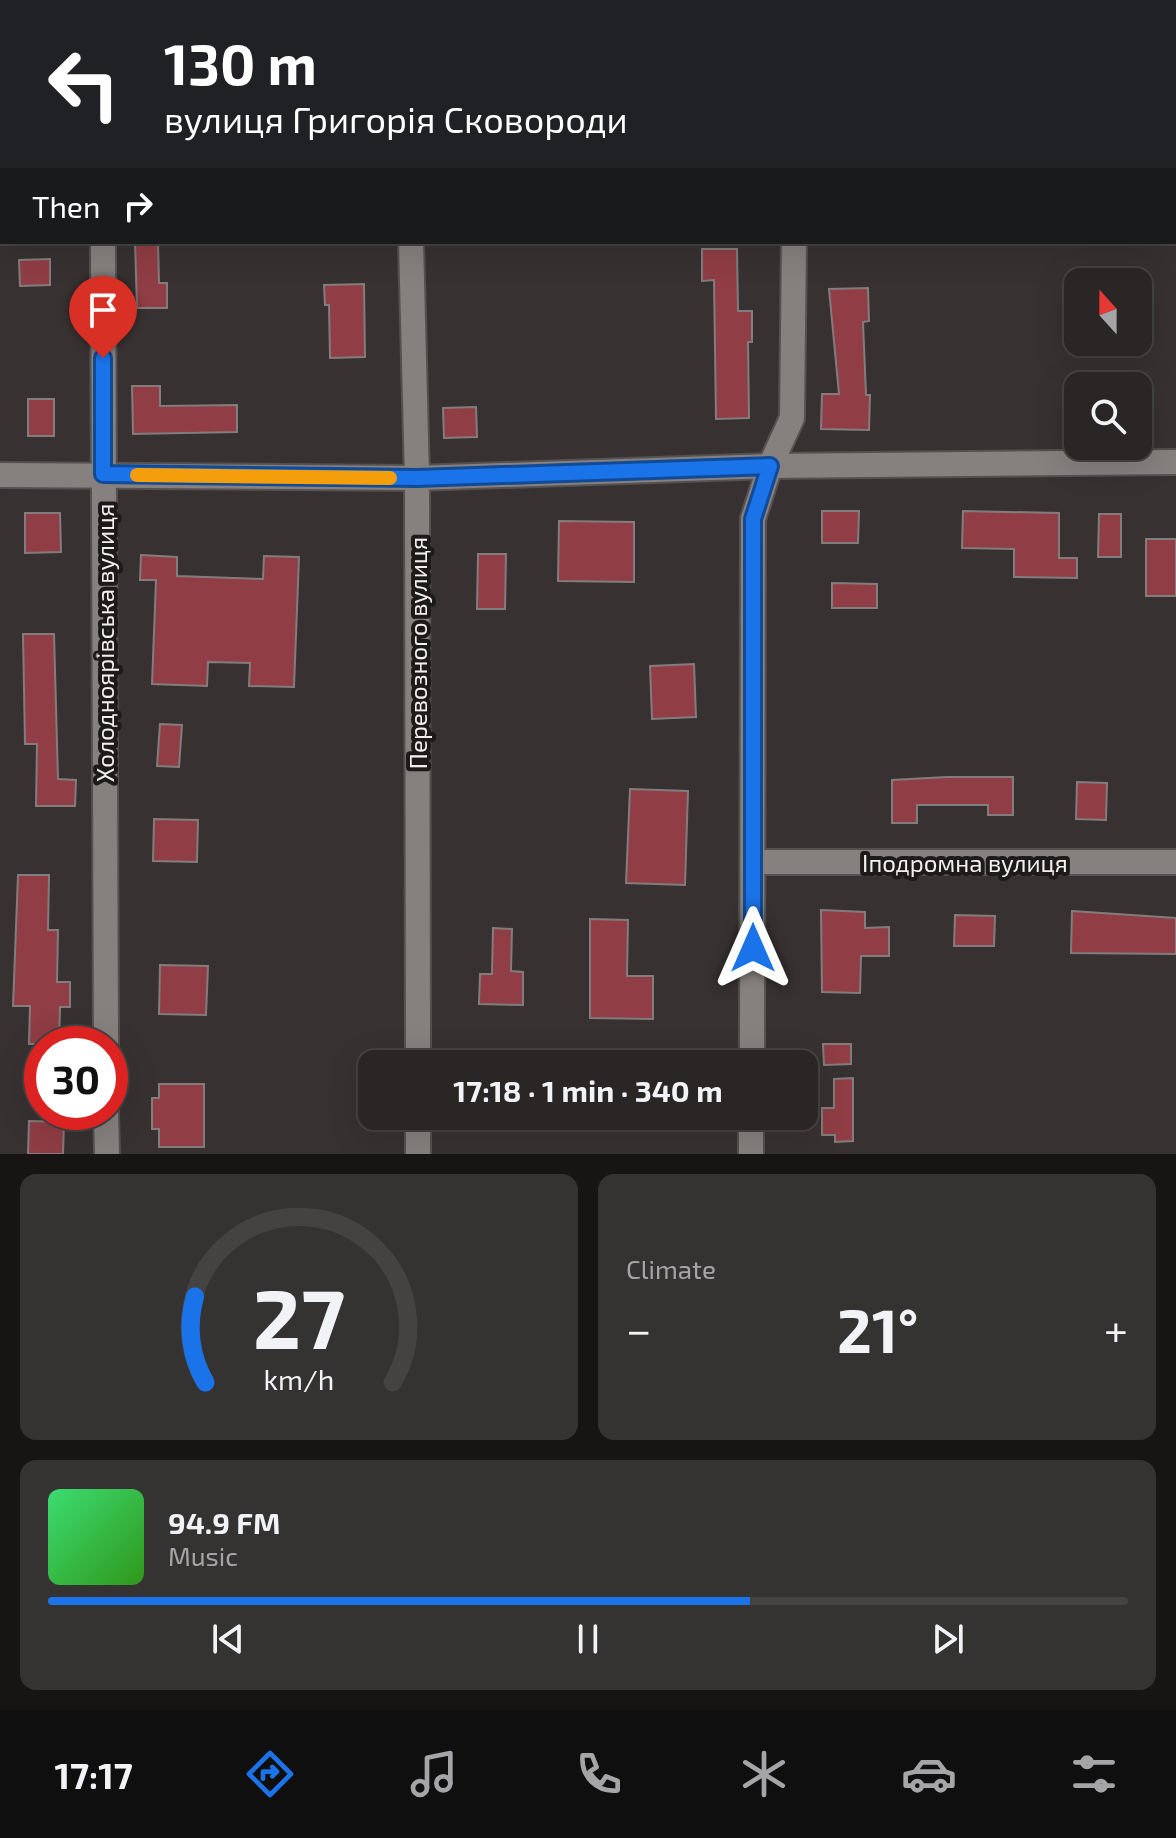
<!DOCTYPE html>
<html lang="en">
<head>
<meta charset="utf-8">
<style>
  :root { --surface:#292625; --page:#353232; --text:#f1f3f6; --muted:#a5a5a7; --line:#454342; --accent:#1a73e8 }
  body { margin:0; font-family:"Exo 2",sans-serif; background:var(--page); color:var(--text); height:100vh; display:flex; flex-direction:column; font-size:30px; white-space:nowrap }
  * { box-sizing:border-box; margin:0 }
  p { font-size:26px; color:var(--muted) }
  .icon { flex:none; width:44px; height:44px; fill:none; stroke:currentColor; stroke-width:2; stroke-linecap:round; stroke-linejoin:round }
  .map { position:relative; height:1154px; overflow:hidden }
  .panel { display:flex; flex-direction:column; gap:20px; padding:20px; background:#171514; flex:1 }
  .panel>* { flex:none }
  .banner { position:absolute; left:0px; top:0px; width:1176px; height:244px; box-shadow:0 8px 32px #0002,0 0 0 2px var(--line); background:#202124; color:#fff; overflow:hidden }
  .needle { width:52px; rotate:339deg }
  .tools { position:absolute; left:1064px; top:268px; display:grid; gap:16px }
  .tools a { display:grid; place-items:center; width:88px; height:88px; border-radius:16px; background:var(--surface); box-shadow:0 8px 32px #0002,0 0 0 2px var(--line); font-size:40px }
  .speed { position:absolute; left:24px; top:1026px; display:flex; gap:16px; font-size:40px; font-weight:700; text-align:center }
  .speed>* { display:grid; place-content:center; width:104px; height:104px; border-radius:50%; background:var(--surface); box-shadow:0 8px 32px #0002,0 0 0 2px var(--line); line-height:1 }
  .speed .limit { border:12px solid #d22; background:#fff; color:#111 }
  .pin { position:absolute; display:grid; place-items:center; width:68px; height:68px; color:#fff; margin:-82px -34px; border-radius:50% 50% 50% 0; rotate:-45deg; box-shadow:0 0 8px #0007 }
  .pin .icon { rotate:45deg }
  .me { position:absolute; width:88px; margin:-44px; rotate:0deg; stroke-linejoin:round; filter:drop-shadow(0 0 6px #0008) }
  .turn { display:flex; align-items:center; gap:28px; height:168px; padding:0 32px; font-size:36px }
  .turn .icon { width:104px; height:104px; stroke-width:2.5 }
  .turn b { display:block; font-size:56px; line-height:68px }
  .then { display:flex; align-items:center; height:76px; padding:0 32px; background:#0003; gap:16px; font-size:30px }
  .big { font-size:60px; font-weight:700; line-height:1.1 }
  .panel .tile { flex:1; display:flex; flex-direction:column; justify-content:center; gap:12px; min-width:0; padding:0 28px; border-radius:16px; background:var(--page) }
  .panel .dial { align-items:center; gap:0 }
  .dial svg { height:208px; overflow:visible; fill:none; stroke:var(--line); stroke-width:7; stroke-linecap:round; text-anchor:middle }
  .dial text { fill:var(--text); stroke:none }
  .song { display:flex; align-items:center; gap:24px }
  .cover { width:96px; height:96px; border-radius:12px; background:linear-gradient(135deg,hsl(140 70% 55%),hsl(110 70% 35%)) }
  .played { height:8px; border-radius:4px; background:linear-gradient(90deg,var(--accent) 65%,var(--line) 65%) }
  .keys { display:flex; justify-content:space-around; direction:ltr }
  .heat { display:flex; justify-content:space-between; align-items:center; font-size:44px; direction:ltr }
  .panel .tiles { flex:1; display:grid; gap:20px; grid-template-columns:1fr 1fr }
  .tile:last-child { grid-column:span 2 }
  .trip { position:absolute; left:358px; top:1050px; width:460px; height:80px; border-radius:16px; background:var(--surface); box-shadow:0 8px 32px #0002,0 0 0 2px var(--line); font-weight:700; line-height:80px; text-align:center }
  .tabs { display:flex; height:128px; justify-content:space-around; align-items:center; background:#100f0f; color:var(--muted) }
  .tabs .icon { width:56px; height:56px }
  .tabs .selected { color:var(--accent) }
  .tabs b { font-size:36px; color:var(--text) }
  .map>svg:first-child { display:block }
</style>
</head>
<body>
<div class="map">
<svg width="1176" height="1154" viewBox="0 0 1176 1154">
  <rect width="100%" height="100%" fill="#373231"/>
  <g fill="#903d45" stroke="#827c7c" stroke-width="2">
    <path d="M135 242H158L159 283H167V308H137Z"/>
    <path d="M702 249H737L738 311H752V342H748L749 418 716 419 714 280 702 281Z"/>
    <path d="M50 259V285L20 286 19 260Z"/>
    <path d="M364 284 365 357 330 358 329 305H325L324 285Z"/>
    <path d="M868 288 869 321 863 322 866 395H870L869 430 821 429 822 394H839L829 289Z"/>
    <path d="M132 386H160V406L237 405V432L133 434Z"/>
    <rect x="28" y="399" width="26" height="37"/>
    <path d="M476 407 477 437 444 438 443 408Z"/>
    <path d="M822 511H859L858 543H822Z"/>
    <path d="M963 511 1059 513V558H1077V578L1014 577V549L962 548Z"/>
    <path d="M25 513H60L61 552 25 553Z"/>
    <path d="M1099 514H1121V557H1098Z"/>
    <path d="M559 521 634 522V582L558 581Z"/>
    <rect x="1146" y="539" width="30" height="57"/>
    <path d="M478 554H506L505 609H477Z"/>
    <path d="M141 555 177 557V576L263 579 264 556 299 557 294 687 249 686 250 663 208 662 207 686 152 684 156 580H140Z"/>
    <path d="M832 583 877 584V608H832Z"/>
    <path d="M23 634H54L58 779 76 780 75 806H36L37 744H25Z"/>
    <path d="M694 664 696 717 652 719 650 666Z"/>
    <path d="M160 724 182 725 179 767 157 766Z"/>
    <path d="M947 777H1013V815H988V805H917V823H892V780Z"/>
    <path d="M1077 782 1107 783 1106 820 1076 819Z"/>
    <path d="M630 789 688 791 685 885 626 883Z"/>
    <path d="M154 819 198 820 197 862 153 861Z"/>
    <path d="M18 875H49L48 930H58L57 982H70V1007H60L59 1044H29L30 1006H13Z"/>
    <path d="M821 910 865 912V928L889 927V956H861L860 993 822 992Z"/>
    <path d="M1072 911 1176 918V954L1071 953Z"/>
    <path d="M955 915 995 916 994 946H954Z"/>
    <path d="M590 919 628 920 627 976H653V1019L590 1018Z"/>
    <path d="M493 928 512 929 511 971 523 972V1005L479 1004 480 974H492Z"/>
    <path d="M160 965 208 966 206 1015 159 1014Z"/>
    <path d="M823 1044H851V1064L824 1065Z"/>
    <path d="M853 1078V1141L835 1142V1135H822V1108H834V1079Z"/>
    <path d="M159 1084H204V1147H159V1129H152V1098H159Z"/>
    <path d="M29 1121 64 1122 63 1154H28Z"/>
  </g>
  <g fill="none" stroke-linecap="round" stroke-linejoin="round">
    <defs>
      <g id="street">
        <path d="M102 0V2"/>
        <path d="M229 0 344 2"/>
        <path d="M404 2V0"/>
        <path d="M796 2V0"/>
        <path d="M103 242 106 1044"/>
        <path d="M411 242 417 478 418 1064"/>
        <path d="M0 475 417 478 770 466 1176 462"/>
        <path d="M753 862H1176"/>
        <path d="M752 1064 753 519 770 466 792 418 794 242"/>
        <path d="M106 1112 107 1154"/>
        <path d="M418 1116V1154"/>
        <path d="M751 1154V1116"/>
      </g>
    </defs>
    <use href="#street" stroke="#555150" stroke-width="28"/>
    <use href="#street" stroke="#86817f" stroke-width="24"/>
  </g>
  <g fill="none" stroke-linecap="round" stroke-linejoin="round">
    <defs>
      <path id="route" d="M103 358V474L417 478 770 466 753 519V948"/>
    </defs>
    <use href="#route" stroke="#114b97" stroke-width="20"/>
    <use href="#route" stroke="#1a73e8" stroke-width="14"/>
    <path stroke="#f59e0b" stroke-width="14" d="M137 475 390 478"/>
  </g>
  <g text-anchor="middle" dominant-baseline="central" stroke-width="8" stroke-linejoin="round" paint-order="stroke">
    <g font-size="24" fill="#f2efee" stroke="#1d1b1a">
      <text transform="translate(104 643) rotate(-90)">Холодноярівська вулиця</text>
      <text transform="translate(417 653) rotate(-90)">Перевозного вулиця</text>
      <text x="965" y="862">Іподромна вулиця</text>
    </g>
  </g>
</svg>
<div class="tools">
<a><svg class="needle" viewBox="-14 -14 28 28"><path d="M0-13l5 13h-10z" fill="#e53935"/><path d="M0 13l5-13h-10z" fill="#a5a5a7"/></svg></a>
<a><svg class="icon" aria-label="search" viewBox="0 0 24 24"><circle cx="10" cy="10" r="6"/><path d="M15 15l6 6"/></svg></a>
</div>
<div class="speed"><div class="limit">30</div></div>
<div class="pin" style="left:103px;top:358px;background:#d93025"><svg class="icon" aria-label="arrive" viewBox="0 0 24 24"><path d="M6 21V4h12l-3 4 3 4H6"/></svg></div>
<svg class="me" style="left:753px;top:948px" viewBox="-20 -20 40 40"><path d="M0-17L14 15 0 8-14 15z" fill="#1a73e8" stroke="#fff" stroke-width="4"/></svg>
<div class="trip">17:18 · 1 min · 340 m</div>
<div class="banner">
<div class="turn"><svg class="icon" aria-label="left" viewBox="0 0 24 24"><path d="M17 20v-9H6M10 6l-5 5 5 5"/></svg><div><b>130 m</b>вулиця Григорія Сковороди</div></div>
<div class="then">Then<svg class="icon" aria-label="right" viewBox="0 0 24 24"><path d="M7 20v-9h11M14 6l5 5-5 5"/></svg></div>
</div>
</div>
<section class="panel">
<div class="tiles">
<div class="tile dial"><svg viewBox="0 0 100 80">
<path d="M14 69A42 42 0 1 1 86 69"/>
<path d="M14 69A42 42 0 0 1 10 36" stroke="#1a73e8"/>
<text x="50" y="56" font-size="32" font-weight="700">27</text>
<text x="50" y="72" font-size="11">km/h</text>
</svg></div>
<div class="tile"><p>Climate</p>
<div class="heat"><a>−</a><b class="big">21°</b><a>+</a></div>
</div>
<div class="tile">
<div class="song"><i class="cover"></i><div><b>94.9 FM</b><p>Music</p></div></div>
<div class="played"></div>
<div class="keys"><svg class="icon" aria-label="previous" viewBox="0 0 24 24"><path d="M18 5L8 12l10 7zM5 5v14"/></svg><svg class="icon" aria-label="pause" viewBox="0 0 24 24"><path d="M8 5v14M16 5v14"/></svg><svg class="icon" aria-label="next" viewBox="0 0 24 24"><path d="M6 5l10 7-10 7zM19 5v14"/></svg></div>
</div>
</div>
</section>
<nav class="tabs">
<b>17:17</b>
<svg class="icon selected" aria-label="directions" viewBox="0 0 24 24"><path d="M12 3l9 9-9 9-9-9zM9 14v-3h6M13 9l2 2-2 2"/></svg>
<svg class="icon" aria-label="music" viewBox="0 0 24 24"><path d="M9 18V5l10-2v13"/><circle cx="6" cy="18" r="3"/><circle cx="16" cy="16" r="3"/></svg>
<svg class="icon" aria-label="phone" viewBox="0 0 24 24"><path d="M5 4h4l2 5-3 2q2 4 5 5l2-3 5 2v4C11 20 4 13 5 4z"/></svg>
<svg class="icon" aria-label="climate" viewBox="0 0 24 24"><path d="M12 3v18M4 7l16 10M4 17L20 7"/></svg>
<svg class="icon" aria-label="car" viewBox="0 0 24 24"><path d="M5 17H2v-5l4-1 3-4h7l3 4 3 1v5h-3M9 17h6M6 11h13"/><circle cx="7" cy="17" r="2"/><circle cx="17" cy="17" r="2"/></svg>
<svg class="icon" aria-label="filters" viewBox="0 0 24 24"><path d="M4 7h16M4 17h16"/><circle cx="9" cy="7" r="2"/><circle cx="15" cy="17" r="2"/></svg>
</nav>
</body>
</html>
